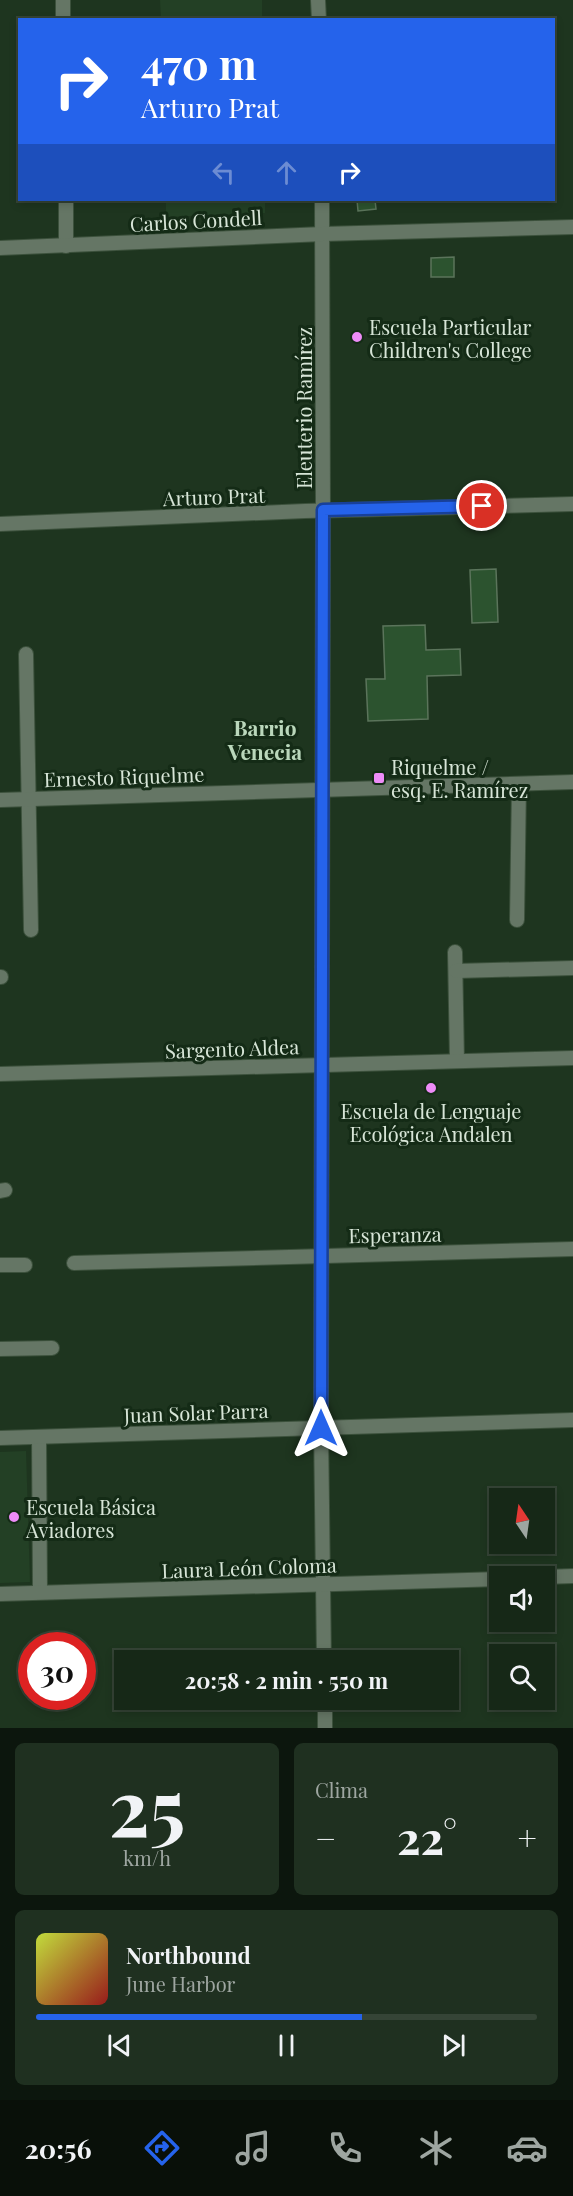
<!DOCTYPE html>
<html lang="es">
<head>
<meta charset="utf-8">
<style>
  :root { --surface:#162817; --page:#1f3020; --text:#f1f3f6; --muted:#9ea6a1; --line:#354436; --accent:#2563eb }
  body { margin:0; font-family:"Playfair Display",serif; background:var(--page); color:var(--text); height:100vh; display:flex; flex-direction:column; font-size:22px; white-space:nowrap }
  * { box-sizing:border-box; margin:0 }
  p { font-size:20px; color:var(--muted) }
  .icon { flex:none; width:33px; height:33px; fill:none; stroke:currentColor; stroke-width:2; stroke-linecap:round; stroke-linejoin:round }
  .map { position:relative; height:1728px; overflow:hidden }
  .side { display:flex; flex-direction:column; gap:15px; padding:15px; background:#0c160d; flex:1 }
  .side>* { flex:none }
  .guide { position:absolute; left:18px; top:18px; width:537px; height:183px; border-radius:0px; box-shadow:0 3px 9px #0003,0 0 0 2px var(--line); background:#2563eb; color:#fff; overflow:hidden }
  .needle { width:39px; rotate:347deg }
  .controls { position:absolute; left:489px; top:1488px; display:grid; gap:12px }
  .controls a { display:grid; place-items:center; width:66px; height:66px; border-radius:0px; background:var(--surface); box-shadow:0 3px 9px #0003,0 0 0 2px var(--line); font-size:30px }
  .speed { position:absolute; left:18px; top:1632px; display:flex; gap:12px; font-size:30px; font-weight:700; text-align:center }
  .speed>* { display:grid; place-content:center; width:78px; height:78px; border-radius:50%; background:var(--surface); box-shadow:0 3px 9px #0003,0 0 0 2px var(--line); line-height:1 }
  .speed .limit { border:9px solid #d22; background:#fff; color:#111 }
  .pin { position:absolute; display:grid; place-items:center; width:51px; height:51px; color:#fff; margin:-26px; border:3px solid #fff; border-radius:50%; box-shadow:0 2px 6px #0007 }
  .me { position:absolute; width:66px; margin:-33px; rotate:0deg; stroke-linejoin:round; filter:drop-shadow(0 0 4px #0008) }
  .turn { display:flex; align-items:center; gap:21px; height:126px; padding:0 24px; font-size:27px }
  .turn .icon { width:78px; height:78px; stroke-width:2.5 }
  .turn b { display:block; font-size:42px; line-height:51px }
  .lanes { display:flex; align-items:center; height:57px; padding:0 24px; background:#0003; justify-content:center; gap:30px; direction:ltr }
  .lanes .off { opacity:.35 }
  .big { font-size:45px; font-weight:700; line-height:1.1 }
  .side .tile { flex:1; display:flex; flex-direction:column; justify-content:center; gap:9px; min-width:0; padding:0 21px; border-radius:9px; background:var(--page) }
  .side .dial { align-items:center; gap:0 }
  .dial b { font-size:78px; line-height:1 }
  .song { display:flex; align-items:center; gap:18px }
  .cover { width:72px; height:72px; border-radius:9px; background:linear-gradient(135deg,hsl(70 70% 55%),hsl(0 70% 35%)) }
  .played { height:6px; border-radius:3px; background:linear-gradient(90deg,var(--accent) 65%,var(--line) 65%) }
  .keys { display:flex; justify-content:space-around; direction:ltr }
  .heat { display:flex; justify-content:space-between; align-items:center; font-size:33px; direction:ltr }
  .side .tiles { flex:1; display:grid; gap:15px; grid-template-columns:1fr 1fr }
  .tile:last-child { grid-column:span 2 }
  .trip { position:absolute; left:114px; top:1650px; width:345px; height:60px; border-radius:0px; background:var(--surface); box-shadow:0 3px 9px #0003,0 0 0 2px var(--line); font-weight:700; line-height:60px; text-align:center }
  .menu { display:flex; height:96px; justify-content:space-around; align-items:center; background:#091009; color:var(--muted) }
  .menu .icon { width:42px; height:42px }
  .menu .active { color:var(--accent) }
  .menu b { font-size:27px; color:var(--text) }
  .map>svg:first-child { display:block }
</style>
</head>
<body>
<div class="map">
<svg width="573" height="1728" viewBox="0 0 573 1728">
  <rect width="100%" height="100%" fill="#1e351f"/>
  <g fill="#234025">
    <path d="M160 0H262V19H161Z"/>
    <path d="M166 200H265V213L166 217Z"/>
    <path d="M26 1451 30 1582 0 1583V1452Z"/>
  </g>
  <g fill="#2c532f" stroke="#5b745b" stroke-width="1.5">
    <path d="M357 200H375L376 209 358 211Z"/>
    <path d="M454 257V277H431V258Z"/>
    <path d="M496 569 498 622 472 623 470 570Z"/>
    <path d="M425 625 426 650 460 649 461 675 427 676 428 719 368 721 366 679H385L383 626Z"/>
  </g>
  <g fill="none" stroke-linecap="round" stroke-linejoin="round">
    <defs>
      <g id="minor">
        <path d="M63 0V20"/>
        <path d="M318 0 319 20"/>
        <path d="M66 200V246"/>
        <path d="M322 200 323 511 321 1428 324 1660"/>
        <path d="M0 248 323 234 573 227"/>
        <path d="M0 524 305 511 573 504"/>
        <path d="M26 654 31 930"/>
        <path d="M0 800 573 782"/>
        <path d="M517 920 519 784"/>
        <path d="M455 952 457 1061"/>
        <path d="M456 971 573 968"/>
        <path d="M0 977H1"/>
        <path d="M0 1074 573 1058"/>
        <path d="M0 1191 5 1190"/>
        <path d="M74 1263 573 1249"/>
        <path d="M0 1265H25"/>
        <path d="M0 1349 52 1348"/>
        <path d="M39 1437 40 1592"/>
        <path d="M0 1438 573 1420"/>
        <path d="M544 1577 573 1576"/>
        <path d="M0 1594 500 1579"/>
        <path d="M325 1700V1728"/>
      </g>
    </defs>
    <use href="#minor" stroke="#3c513c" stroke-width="16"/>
    <use href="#minor" stroke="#657665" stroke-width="14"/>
  </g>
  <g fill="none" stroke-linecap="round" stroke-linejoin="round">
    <defs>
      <path id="route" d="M321 1428 323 510 482 506"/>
    </defs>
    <use href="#route" stroke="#184099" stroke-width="15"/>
    <use href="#route" stroke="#2563eb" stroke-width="10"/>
  </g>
  <g fill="#ee8cf8" stroke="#142b16" stroke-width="2">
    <circle cx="357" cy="337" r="6"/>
    <rect x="373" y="772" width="12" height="12" rx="3"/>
    <circle cx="431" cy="1088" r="6"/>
    <circle cx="14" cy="1517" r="6"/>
  </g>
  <g text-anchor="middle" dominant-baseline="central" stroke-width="6" stroke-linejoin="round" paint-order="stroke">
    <g font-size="20" fill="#d7e5d7" stroke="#142b16">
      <text transform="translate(196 220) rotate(-3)">Carlos Condell</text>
      <text transform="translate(303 408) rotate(-90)">Eleuterio Ramírez</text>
      <text transform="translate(214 496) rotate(-2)">Arturo Prat</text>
      <text transform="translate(124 776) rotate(-2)">Ernesto Riquelme</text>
      <text transform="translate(232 1048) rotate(-2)">Sargento Aldea</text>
      <text transform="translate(395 1234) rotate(-1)">Esperanza</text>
      <text transform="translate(196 1412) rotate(-2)">Juan Solar Parra</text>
      <text transform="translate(249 1567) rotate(-2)">Laura León Coloma</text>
    </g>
    <g font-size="20" fill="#d7e5d7" stroke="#142b16" text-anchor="start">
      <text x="369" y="326">Escuela Particular<tspan x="369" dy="23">Children's College</tspan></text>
      <text x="391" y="766">Riquelme /<tspan x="391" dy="23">esq. E. Ramírez</tspan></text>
      <text x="431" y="1110" text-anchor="middle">Escuela de Lenguaje<tspan x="431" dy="23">Ecológica Andalen</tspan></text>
      <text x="26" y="1506">Escuela Básica<tspan x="26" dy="23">Aviadores</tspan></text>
    </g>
    <g font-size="21" font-weight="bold" fill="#bad7bb" stroke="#142b16">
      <text x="265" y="727">Barrio<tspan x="265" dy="24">Venecia</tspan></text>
    </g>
  </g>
</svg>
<div class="controls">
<a><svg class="needle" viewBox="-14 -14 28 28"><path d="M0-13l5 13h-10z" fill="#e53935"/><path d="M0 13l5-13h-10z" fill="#9ea6a1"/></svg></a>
<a><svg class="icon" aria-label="sound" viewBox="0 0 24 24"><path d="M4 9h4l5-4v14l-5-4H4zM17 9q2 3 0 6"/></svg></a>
<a><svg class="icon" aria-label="search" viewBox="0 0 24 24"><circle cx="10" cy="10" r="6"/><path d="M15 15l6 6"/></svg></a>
</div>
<div class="speed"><div class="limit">30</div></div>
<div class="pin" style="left:482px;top:506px;background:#d93025"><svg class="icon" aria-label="arrive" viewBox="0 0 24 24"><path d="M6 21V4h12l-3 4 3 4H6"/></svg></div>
<svg class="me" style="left:321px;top:1428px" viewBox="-20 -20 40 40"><path d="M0-17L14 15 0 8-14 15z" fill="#2563eb" stroke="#fff" stroke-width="4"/></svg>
<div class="trip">20:58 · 2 min · 550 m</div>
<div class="guide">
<div class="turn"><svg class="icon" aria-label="right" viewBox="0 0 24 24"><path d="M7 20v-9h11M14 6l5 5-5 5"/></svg><div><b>470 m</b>Arturo Prat</div></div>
<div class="lanes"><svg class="icon off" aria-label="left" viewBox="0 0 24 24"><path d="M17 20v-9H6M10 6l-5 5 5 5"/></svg><svg class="icon off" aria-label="ahead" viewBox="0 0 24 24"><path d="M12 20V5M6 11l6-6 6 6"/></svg><svg class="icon" aria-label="right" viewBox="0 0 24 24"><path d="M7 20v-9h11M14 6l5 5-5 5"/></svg></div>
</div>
</div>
<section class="side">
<div class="tiles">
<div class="tile dial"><b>25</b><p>km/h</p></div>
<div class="tile"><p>Clima</p>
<div class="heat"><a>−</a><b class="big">22°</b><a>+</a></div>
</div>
<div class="tile">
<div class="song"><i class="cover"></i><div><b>Northbound</b><p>June Harbor</p></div></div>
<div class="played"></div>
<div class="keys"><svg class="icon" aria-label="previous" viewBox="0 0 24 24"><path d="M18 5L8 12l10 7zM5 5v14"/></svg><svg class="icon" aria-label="pause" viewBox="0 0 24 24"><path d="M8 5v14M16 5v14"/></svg><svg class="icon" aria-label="next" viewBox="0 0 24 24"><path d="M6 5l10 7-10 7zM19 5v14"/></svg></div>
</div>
</div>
</section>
<nav class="menu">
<b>20:56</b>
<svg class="icon active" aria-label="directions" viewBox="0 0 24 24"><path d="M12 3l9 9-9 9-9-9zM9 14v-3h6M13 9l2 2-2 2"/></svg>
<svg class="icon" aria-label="music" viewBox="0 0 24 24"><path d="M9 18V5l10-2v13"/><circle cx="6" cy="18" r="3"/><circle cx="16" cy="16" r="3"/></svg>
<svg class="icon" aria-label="phone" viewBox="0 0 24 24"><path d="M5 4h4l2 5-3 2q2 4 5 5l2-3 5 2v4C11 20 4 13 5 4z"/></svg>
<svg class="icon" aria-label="climate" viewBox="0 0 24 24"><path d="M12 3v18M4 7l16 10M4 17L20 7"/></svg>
<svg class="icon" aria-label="car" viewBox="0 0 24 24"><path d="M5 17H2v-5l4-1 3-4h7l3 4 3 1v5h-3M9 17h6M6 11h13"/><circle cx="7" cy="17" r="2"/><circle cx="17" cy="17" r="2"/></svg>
</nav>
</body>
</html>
